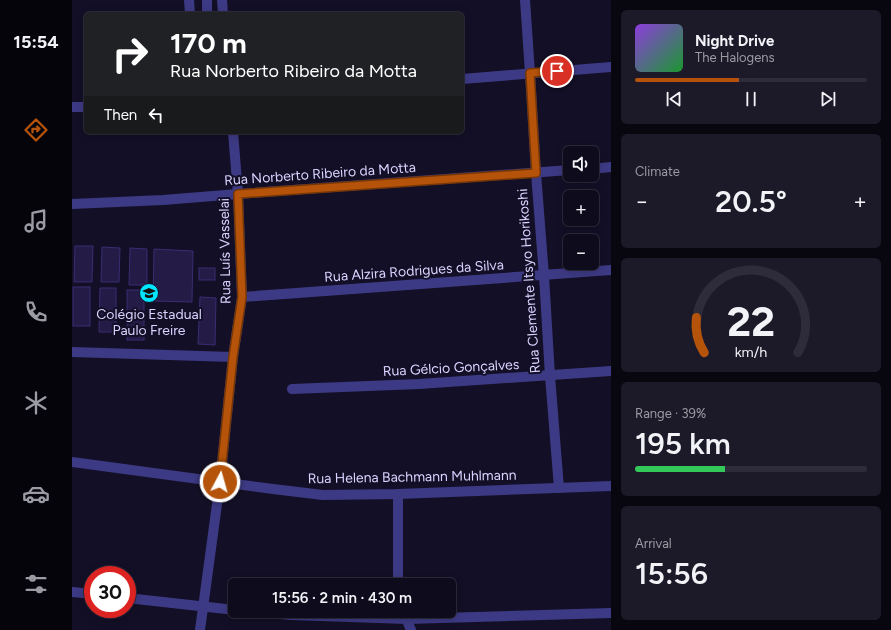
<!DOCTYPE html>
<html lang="en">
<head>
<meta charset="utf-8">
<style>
  :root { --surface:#0e0b1c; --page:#1c1929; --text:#f1f3f6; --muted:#9b9ba3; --line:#2e2b3b; --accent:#b45309 }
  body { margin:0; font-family:Figtree,sans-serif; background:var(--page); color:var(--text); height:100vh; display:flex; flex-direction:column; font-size:15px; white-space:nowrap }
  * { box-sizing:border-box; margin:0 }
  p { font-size:13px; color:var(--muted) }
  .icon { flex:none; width:22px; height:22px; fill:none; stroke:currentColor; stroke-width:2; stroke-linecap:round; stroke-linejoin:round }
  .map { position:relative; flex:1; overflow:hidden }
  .drawer { display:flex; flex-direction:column; gap:10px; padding:10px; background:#08060f; width:280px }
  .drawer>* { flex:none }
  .guide { position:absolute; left:12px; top:12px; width:380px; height:122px; border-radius:6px; box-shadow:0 2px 10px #0003,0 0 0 1px var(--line); background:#202124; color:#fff; overflow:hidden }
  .fabs { position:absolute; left:491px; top:146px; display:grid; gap:8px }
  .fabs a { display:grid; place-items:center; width:36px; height:36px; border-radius:6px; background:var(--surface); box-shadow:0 2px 10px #0003,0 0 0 1px var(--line); font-size:20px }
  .speed { position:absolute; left:12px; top:566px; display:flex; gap:8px; font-size:20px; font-weight:700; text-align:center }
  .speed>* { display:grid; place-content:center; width:52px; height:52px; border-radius:50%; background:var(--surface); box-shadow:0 2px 10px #0003,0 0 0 1px var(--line); line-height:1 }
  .speed .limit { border:6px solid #d22; background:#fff; color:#111 }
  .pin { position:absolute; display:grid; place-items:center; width:34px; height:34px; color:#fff; margin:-17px; border:2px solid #fff; border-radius:50%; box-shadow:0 1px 4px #0007 }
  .me { position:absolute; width:44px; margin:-22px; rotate:6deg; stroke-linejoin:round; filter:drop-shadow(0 0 3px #0008) }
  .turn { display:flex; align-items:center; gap:14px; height:84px; padding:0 20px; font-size:18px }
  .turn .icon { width:52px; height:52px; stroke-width:2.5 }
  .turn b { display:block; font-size:28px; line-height:34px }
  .then { display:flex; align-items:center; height:38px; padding:0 20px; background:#0003; gap:8px; font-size:15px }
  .big { font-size:30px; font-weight:600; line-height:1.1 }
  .drawer .tile { flex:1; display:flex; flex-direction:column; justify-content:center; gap:6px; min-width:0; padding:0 14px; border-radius:6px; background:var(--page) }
  .drawer .dial { align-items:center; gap:0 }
  .dial svg { height:104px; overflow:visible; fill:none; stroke:var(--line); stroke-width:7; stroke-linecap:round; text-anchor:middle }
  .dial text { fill:var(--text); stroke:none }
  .song { display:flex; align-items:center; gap:12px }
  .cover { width:48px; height:48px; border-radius:6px; background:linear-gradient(135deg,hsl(270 70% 55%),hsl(130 70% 35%)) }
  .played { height:4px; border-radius:2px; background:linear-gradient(90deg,var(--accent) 45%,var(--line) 45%) }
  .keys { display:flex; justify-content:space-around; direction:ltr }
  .heat { display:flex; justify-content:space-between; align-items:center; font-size:22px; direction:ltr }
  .charge { height:6px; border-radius:3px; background:linear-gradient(90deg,#34c759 39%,var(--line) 0) }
  .trip { position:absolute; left:156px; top:578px; width:228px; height:40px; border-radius:6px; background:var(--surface); box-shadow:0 2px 10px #0003,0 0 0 1px var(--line); font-weight:600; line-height:40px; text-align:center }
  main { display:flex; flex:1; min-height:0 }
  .dock { display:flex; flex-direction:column; width:72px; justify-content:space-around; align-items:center; background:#06040b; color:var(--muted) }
  .dock .icon { width:28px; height:28px }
  .dock .selected { color:var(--accent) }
  .dock b { font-size:18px; color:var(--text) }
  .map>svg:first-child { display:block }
</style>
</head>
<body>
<main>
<nav class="dock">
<b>15:54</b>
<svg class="icon selected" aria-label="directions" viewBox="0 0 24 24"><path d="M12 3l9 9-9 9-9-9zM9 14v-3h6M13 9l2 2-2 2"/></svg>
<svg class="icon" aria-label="music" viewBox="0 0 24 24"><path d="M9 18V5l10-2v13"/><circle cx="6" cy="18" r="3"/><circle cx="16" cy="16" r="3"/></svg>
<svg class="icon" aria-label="phone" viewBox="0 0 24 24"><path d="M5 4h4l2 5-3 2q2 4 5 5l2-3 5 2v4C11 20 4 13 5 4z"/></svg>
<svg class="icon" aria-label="climate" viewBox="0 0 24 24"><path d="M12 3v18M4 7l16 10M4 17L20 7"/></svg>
<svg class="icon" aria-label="car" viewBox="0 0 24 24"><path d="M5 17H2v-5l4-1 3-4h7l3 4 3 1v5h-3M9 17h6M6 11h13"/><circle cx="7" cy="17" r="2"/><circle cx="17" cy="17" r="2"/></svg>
<svg class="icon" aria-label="filters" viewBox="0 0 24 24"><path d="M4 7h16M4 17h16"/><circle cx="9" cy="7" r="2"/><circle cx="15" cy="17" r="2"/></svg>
</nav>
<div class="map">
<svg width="539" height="630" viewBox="0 0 539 630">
  <rect width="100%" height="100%" fill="#130f26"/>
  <g fill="#241b47" stroke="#3b2d73">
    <path d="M3 246H21L20 282H2Z"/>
    <path d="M30 247 48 248 47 282H29Z"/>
    <path d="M58 248 75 249V285H57Z"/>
    <path d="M82 249 121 251 120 302 81 301Z"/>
    <rect x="127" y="268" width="16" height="12"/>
    <rect x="1" y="287" width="17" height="39"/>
    <path d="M28 288H44V332H27Z"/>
    <rect x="55" y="290" width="17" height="50"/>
    <path d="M128 297 144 298 143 345 126 344Z"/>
  </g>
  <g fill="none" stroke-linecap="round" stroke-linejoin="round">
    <g stroke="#3d3a85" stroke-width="10">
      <path d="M117 0 118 14"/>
      <path d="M135 0V14"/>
      <path d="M150 0 151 14"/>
      <path d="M453 0 458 73 464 173 472 276 478 376 487 488"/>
      <path d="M390 79 539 67"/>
      <path d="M0 107H14"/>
      <path d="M520 169 539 167"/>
      <path d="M0 204 91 200 166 194 498 170"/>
      <path d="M170 297 539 270"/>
      <path d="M0 352 161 357"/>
      <path d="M220 389 347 384 539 371"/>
      <path d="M0 462 201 489 251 495 326 494 539 486"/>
      <path d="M326 585V494"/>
      <path d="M0 592 21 594"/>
      <path d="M55 598 163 610"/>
      <path d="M175 611 219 615 335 619 539 613"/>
      <path d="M331 611 339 630"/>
      <path d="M128 630 148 482 161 357 170 297 166 194 161 132"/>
    </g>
  </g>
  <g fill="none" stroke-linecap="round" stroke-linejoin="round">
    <defs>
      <path id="route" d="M148 482 161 357 170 297 166 194 464 173 458 73 485 71"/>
    </defs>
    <use href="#route" stroke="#753606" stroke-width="10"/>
    <use href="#route" stroke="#b45309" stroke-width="7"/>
  </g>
  <defs>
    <symbol id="school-disc" viewBox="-11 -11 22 22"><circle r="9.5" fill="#00e5ff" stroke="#130f26"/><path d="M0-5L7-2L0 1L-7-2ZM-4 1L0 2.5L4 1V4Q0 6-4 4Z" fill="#111"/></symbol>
  </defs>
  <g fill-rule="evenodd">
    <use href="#school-disc" x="66" y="282" width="22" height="22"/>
  </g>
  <g text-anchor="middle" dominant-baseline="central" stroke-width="4" stroke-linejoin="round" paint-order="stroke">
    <g font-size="14" fill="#d9d4ff" stroke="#130f26">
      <text transform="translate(248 174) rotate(-4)">Rua Norberto Ribeiro da Motta</text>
      <text transform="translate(153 251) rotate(-91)">Rua Luís Vasselai</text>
      <text transform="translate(342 271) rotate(-4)">Rua Alzira Rodrigues da Silva</text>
      <text transform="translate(457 281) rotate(-94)">Rua Clemente Itsyo Horikoshi</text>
      <text transform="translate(379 368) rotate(-3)">Rua Gélcio Gonçalves</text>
      <text transform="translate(340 477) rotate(-1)">Rua Helena Bachmann Muhlmann</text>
    </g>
    <g font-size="14" fill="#d9d4ff" stroke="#130f26">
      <text x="77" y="314">Colégio Estadual<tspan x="77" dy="16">Paulo Freire</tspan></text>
    </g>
  </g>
</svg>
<div class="fabs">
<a><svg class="icon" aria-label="sound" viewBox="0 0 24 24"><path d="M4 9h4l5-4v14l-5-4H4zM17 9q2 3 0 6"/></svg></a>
<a>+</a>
<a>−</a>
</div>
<div class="speed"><div class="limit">30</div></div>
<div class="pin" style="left:485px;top:71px;background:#d93025"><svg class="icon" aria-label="arrive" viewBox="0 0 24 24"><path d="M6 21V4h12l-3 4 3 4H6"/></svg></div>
<svg class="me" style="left:148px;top:482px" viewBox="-20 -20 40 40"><circle r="17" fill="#b45309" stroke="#fff" stroke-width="3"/><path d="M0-11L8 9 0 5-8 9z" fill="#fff"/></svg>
<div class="trip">15:56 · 2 min · 430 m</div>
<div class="guide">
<div class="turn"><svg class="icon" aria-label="right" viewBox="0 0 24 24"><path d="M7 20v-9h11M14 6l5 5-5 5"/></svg><div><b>170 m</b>Rua Norberto Ribeiro da Motta</div></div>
<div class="then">Then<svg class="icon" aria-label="left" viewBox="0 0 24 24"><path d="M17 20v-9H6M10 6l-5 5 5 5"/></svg></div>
</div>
</div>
<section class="drawer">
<div class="tile">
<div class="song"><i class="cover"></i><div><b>Night Drive</b><p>The Halogens</p></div></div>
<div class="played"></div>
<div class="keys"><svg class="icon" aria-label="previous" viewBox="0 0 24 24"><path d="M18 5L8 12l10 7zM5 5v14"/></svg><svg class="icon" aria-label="pause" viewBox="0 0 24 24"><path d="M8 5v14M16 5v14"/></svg><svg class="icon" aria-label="next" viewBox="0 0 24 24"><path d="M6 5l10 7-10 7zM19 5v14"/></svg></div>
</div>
<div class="tile"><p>Climate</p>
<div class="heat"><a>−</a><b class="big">20.5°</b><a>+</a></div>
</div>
<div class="tile dial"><svg viewBox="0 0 100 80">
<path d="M14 69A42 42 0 1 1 86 69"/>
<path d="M14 69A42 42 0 0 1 8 42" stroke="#b45309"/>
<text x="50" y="56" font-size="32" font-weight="700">22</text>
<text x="50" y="72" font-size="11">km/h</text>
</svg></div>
<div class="tile"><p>Range · 39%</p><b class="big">195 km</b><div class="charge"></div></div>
<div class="tile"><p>Arrival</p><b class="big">15:56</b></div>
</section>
</main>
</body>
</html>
